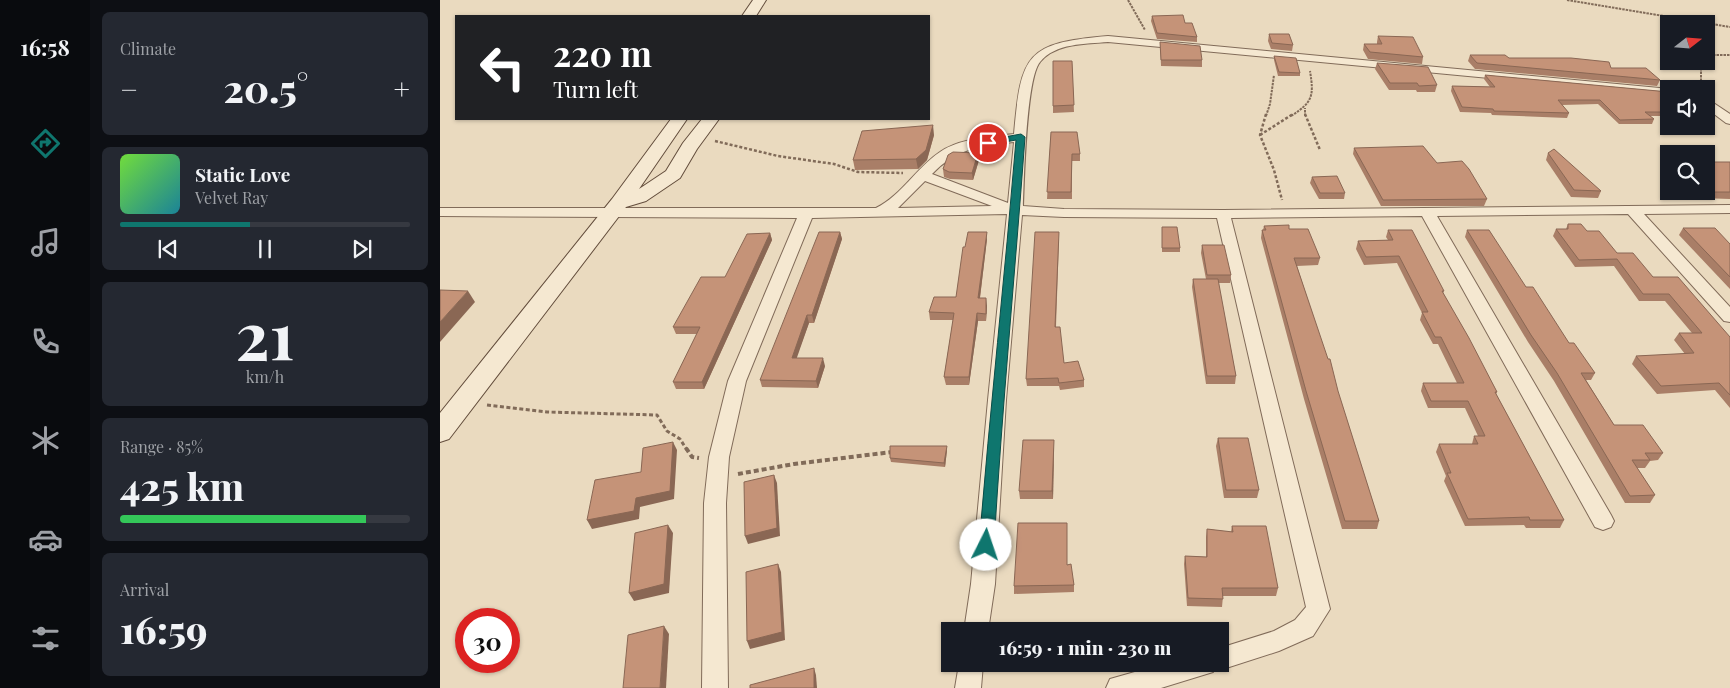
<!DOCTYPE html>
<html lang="en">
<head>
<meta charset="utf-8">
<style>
  :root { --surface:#171b24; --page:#242831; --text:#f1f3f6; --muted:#9ea1a6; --line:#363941; --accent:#0f766e }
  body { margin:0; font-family:"Playfair Display",serif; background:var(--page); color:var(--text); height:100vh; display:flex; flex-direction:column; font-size:19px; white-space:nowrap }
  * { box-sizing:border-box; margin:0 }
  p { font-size:16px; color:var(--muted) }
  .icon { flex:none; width:28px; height:28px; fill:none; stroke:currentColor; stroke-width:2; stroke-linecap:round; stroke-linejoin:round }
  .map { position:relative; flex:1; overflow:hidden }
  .drawer { display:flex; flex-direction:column; gap:12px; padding:12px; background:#0d0f14; width:350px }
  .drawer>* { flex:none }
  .guide { position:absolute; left:15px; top:15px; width:475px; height:105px; border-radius:0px; box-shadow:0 1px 4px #0004; background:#202124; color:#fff; overflow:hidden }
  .needle { width:32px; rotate:73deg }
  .controls { position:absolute; left:1220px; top:15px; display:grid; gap:10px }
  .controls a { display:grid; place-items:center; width:55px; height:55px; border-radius:0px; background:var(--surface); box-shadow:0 1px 4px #0004; font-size:25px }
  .speed { position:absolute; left:15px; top:608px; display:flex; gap:10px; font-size:25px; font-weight:700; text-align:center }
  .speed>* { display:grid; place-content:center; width:65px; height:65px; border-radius:50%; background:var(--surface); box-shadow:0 1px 4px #0004; line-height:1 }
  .speed .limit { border:8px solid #d22; background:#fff; color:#111 }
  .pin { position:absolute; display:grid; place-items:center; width:42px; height:42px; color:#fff; margin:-21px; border:2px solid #fff; border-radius:50%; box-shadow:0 1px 5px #0007 }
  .me { position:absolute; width:55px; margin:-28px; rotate:4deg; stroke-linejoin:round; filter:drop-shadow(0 0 4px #0008) }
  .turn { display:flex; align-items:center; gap:18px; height:105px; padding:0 15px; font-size:22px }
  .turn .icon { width:65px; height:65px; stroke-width:2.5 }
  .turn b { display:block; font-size:35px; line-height:42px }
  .big { font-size:38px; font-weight:800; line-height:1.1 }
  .drawer .widget { flex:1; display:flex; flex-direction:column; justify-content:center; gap:8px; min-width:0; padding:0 18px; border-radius:8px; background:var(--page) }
  .drawer .dial { align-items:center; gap:0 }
  .dial b { font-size:65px; line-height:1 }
  .song { display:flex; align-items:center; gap:15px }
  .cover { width:60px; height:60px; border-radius:8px; background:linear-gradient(135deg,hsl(100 70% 55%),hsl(190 70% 35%)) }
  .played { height:5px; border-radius:2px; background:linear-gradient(90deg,var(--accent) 45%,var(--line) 45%) }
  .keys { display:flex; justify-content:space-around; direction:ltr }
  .heat { display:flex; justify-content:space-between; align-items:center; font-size:28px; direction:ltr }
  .charge { height:8px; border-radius:4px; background:linear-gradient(90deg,#34c759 85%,var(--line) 0) }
  .trip { position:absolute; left:501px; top:622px; width:288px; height:50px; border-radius:0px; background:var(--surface); box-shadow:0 1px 4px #0004; font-weight:800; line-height:50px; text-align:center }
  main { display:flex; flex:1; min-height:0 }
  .tab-bar { display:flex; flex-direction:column; width:90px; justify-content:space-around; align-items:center; background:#090b0e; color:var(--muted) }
  .tab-bar .icon { width:35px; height:35px }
  .tab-bar .active { color:var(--accent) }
  .tab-bar b { font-size:22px; color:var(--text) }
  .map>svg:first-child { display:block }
</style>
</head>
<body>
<main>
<nav class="tab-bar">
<b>16:58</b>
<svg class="icon active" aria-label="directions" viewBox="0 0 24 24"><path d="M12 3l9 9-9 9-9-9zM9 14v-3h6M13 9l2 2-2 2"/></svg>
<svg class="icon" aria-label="music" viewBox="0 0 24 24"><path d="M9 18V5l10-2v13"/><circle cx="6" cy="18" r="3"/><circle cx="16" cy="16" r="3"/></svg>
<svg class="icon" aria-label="phone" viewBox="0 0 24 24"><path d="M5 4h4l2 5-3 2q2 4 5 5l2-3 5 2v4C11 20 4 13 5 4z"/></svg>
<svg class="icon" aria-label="climate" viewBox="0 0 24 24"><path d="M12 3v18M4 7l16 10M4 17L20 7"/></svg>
<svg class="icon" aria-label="car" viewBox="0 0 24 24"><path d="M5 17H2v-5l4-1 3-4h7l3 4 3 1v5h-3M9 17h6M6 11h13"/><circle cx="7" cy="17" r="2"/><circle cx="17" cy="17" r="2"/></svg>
<svg class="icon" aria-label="filters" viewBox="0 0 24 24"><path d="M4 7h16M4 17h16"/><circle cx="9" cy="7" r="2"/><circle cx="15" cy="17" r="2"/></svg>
</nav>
<section class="drawer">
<div class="widget"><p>Climate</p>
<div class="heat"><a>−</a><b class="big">20.5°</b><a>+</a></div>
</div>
<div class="widget">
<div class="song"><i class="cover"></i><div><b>Static Love</b><p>Velvet Ray</p></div></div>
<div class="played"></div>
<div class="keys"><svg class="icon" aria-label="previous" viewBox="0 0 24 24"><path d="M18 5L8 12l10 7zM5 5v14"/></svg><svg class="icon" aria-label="pause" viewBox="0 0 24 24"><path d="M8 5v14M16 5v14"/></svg><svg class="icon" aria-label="next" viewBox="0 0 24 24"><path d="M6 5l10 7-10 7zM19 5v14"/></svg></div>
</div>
<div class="widget dial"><b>21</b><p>km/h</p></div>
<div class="widget"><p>Range · 85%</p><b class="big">425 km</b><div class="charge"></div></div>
<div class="widget"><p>Arrival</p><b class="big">16:59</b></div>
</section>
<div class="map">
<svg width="1290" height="688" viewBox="0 0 1290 688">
  <rect width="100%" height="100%" fill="#eadabf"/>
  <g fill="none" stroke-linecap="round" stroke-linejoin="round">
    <defs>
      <g id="street">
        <path d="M668 36 1230 89 1229 95 668 42C646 44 615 43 600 62 586 78 584 181 583 206L624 209 783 210 1290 205V213L1204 214 1290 307V322L1284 321 1188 214 997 216 1171 515 1174 521 1171 527 1163 530 1155 527 982 216 791 218 890 609 873 636 839 651 780 670 774 668 773 672 721 688H666L670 679 723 664H780V648L834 631 855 620 866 607 777 218 624 217 582 215 566 400 555 584 548 631H524L531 584 548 400 567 214 372 218 306 381 289 457 286 503 288 688H262L264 503 269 457 288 381 357 218 0 216V208H436C462 195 476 168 500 152 520 138 550 137 574 134 581 54 586 43 668 36ZM574 142 568 203 492 174C517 148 540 146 574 142ZM485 181 552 206 458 208Z"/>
        <path d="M1266 98 1290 114V124L1286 123 1266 108Z"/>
        <path d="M519 664H543L541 688H515Z"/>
      </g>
      <g id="secondary">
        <path d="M313 0H326L316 16H302Z"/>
        <path d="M231 119H247L199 189 226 171 243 143 262 119H279L257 149 240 178 206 201 186 207 9 439 0 442V413L172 199Z"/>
      </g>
    </defs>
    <use href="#street" stroke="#816b59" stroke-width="2"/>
    <use href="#secondary" stroke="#634d3c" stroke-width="2"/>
    <g stroke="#816b59" stroke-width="2" stroke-dasharray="2.5 1" stroke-linecap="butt">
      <path d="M688 0 705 30"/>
      <path d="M1127 0 1290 27"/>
      <path d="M1266 55H1290"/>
      <path d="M1261 61V89"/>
      <path d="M826 116 830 104 834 75"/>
      <path d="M851 116C873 102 874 96 870 71"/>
      <path d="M865 116V108"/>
    </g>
    <g stroke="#816b59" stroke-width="2.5" stroke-dasharray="3 2" stroke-linecap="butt">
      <path d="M826 114 820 135 834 170 842 200"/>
      <path d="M865 114 880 150"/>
      <path d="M820 135 853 114"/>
      <path d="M275 141 338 156 394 164 418 172 463 173"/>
    </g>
    <path stroke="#816b59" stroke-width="3" stroke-dasharray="4 2.5" stroke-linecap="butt" d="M47 405 107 412 217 415 227 431 240 439 247 450"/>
    <g stroke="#816b59" stroke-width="4" stroke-dasharray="5 3" stroke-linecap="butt">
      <path d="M246 448 252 457 259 458"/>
      <path d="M298 474 354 464 452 452"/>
    </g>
    <use href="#street" fill="#f5e8d1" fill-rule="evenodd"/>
    <use href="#secondary" fill="#f5e8d1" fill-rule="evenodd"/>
  </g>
  <g fill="#a97e67">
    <path d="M712 16 745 23 757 37V42L717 39 711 21Z"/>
    <path d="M829 34 853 45 852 51 831 49 828 41Z"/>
    <path d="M938 36 983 57 982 64 928 59 923 50 924 44H937V42Z"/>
    <path d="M720 42 762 60V67L721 66Z"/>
    <path d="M1030 55 1171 68 1220 80 1217 86 1035 69 1028 61Z"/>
    <path d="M834 56 860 73V76H838L834 60Z"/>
    <path d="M613 61H632L634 112 613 113Z"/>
    <path d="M937 63 997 85 995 92H977L976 90H949L935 69Z"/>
    <path d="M1045 75 1229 92V116H1210L1214 119 1212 124H1179L1158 104 1122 105 1129 113 1127 118 1052 115 1051 113 1020 112 1011 91 1012 86 1050 87 1044 79Z"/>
    <path d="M611 132 640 154V161H632V199H607Z"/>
    <path d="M494 135 487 160 478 169 415 170 413 160Z"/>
    <path d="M914 148 997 163 1047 199 1044 206H941L913 154Z"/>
    <path d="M538 153 539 160 533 180 510 179 504 177 503 169Z"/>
    <path d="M1108 153 1161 191 1158 198 1131 197 1106 160Z"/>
    <path d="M1290 162V199L1261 198 1253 191H1266Z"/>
    <path d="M872 177 905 193 904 199H879L870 183Z"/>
    <path d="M1128 224 1147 231 1177 253 1213 277 1290 337V408L1275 390 1217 394 1192 364 1196 356 1245 354 1234 340 1239 333H1252L1225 301H1199L1174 266 1135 267 1113 236 1116 229H1126Z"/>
    <path d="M824 226 849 229 880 258 878 265 857 266 939 521 937 529H902L864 399 821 238 822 230H823Z"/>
    <path d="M722 227 740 248V252H722Z"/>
    <path d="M1243 228 1290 244V289L1239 235Z"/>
    <path d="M948 230 1004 291 1003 293 1057 392 1056 394 1124 520 1120 528H1086L1084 525 1025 526 1004 481 1006 476 996 452 999 444H1032L1034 436H1038L1025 408H988L981 391 983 383H1017L998 344H993L980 320 982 313 957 263 924 265 916 249 918 241 948 240 946 237Z"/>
    <path d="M1027 230 1086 287 1129 343 1155 373 1151 380H1146L1174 425 1223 453 1218 460 1210 461 1205 468H1197L1215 495 1210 503H1185L1114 381 1088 342 1025 237Z"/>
    <path d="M400 232 402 239 374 323H369L356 358 385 366 378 388 322 387 320 380Z"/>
    <path d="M330 233 332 240 264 389H236L233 382 257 334H236L233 327 285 277Z"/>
    <path d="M547 239 540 298 547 306 546 321H538L529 385H506L504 377 513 320H490L489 312 516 297 525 247Z"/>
    <path d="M619 239 616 327 624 363 644 380V387L620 390 619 386H587L586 379Z"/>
    <path d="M762 245 791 275 790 283H778L796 376 795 384H766L752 287 753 279H766L761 253Z"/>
    <path d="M778 438 819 490 817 498H784L776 446Z"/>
    <path d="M614 448 613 499H580L579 491Z"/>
    <path d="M507 450 505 467 451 462 450 458Z"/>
    <path d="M792 526 838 588 836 596H783L782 607 747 606 744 564 745 556 766 557V537L767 529 791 532Z"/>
    <path d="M627 565 634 585V592L574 594V586Z"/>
  </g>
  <g fill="#8a6754">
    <path d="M493 125 494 135 487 160 478 169 476 159Z"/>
    <path d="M538 153 539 160 533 180 532 173Z"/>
    <path d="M400 232 402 239 374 323 372 315Z"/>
    <path d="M547 232V239L539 305 538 298Z"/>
    <path d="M330 233 332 240 264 389 262 382Z"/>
    <path d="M28 291 35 302 0 342V322Z"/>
    <path d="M546 298 547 306 546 321Z"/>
    <path d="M537 313 538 321 529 385V377Z"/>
    <path d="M367 315 369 323 354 366 352 358Z"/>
    <path d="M383 358 385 366 378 388 376 381Z"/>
    <path d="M614 440V448L613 499 612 491Z"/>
    <path d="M233 442 237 450 234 499 200 507 199 519 152 529 147 520 196 498Z"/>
    <path d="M507 446V450L505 467 504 463Z"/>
    <path d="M334 475 337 483 340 536 308 544 305 536Z"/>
    <path d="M228 525 233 533 229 593 194 601 189 593Z"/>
    <path d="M338 564 341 572 345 640 310 649 307 641Z"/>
    <path d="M224 626 229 634 226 688H220Z"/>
    <path d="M374 668 376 675 377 688H374Z"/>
  </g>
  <g fill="#c59378" stroke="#8a6754">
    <path d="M743 15 745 23H752L757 37 717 33 712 16Z"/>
    <path d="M829 34H849L853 45 832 43Z"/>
    <path d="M938 36 973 37 983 57 930 52 924 44H942Z"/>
    <path d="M720 42 760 46 762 60H721Z"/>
    <path d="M1030 55H1065L1069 58H1131L1169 62 1171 68H1206L1220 80 1037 63Z"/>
    <path d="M834 56 856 58 860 73 839 72Z"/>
    <path d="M613 61H632L634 105 613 106Z"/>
    <path d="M937 63 988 67 997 85 979 86 977 83H950Z"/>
    <path d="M1045 75 1229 92V112H1205L1214 119 1180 120 1160 100H1118L1129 113 1054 111 1053 109 1022 107 1012 86 1055 87Z"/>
    <path d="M493 125 486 150 476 159 413 160 422 131Z"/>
    <path d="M611 132H637L640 154H632L631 192H607Z"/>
    <path d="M983 146 997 163 1022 161 1029 169 1047 199 943 200 914 148Z"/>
    <path d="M1114 149 1161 191 1134 190 1108 153Z"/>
    <path d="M513 152 538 153 532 173 509 172 503 169 508 155Z"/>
    <path d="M1266 162H1290V192H1264L1263 191H1266Z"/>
    <path d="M897 176 905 193H880L872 177Z"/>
    <path d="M1128 224H1141L1147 231H1159L1177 253H1193L1213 277H1238L1290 337V395L1279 383 1221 386 1196 356 1254 353 1239 333H1262L1229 294H1203L1177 259 1139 260 1116 229H1128Z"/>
    <path d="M849 225V229H868L880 258H854L888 359H890L898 391 939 521H905L866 391 822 230H826L824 226Z"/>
    <path d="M722 227H737L740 248H722Z"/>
    <path d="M1243 228H1275L1290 244V277Z"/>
    <path d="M948 230H972L1004 291H1002L1029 338 1057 392H1055L1124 520H1090L1089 517 1028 519 1007 473H1011L999 444H1038L1034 436H1045L1028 401H991L983 383H1024L1001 337H995L982 312H988L959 256 926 257 918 241 953 240Z"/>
    <path d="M1027 230H1049L1086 287H1093L1129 343H1134L1155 373H1141L1174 425H1203L1223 453H1205L1210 460H1192L1215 495 1190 496 1117 373 1091 335Z"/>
    <path d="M379 232H400L372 315H367L352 358H383L376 381 320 380Z"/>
    <path d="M528 232H547L538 298H546V314L537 313 529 377H504L514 313 489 312 494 297H516L523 247H525Z"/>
    <path d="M595 232H619L615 327H620L624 363 638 361 644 380 619 383 618 378 586 379Z"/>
    <path d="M330 233 262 382H233L260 327H233L261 277H285L307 234Z"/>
    <path d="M762 245H784L791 275H767Z"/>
    <path d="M753 279H778L796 376H767Z"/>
    <path d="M0 290 28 291 0 322Z"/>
    <path d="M778 438H808L819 490H786Z"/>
    <path d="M583 440H614L612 491H579Z"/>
    <path d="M233 442 230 491 196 498 194 511 147 520 155 480 201 472 203 448Z"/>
    <path d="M450 446H507L504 463 450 458Z"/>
    <path d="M334 475 337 528 305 536 304 482Z"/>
    <path d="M578 523H627V565L631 564 634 585 574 586Z"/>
    <path d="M228 525 224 584 189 593 195 533Z"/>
    <path d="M792 526H826L838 588H782L783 599 748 598 745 556 767 557V529L793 532Z"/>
    <path d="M338 564 342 632 307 641 306 572Z"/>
    <path d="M224 626 220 688H183L188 635Z"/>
    <path d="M374 668V688H310V685Z"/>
  </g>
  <path fill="#0f766e" stroke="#0a4d48" d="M581 134 585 137C575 273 562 409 554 545L551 549 546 551 541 549 539 545C550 410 565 275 576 140L548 145 544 143 548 140Z"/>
</svg>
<div class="controls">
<a><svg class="needle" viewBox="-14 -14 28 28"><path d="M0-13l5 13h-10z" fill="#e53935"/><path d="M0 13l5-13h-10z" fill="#9ea1a6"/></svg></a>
<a><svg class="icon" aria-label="sound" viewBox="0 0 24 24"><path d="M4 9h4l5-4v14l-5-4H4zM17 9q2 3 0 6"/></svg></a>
<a><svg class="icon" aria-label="search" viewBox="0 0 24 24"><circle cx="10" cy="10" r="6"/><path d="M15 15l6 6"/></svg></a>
</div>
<div class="speed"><div class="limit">30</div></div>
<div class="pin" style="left:548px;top:143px;background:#d93025"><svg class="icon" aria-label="arrive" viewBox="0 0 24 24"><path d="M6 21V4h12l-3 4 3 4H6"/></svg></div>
<svg class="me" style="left:546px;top:545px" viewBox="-20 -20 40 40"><circle r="19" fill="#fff"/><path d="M0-13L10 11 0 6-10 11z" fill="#0f766e"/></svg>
<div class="trip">16:59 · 1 min · 230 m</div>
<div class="guide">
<div class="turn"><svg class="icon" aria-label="left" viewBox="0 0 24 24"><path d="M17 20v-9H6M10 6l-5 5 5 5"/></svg><div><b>220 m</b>Turn left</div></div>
</div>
</div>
</main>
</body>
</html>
